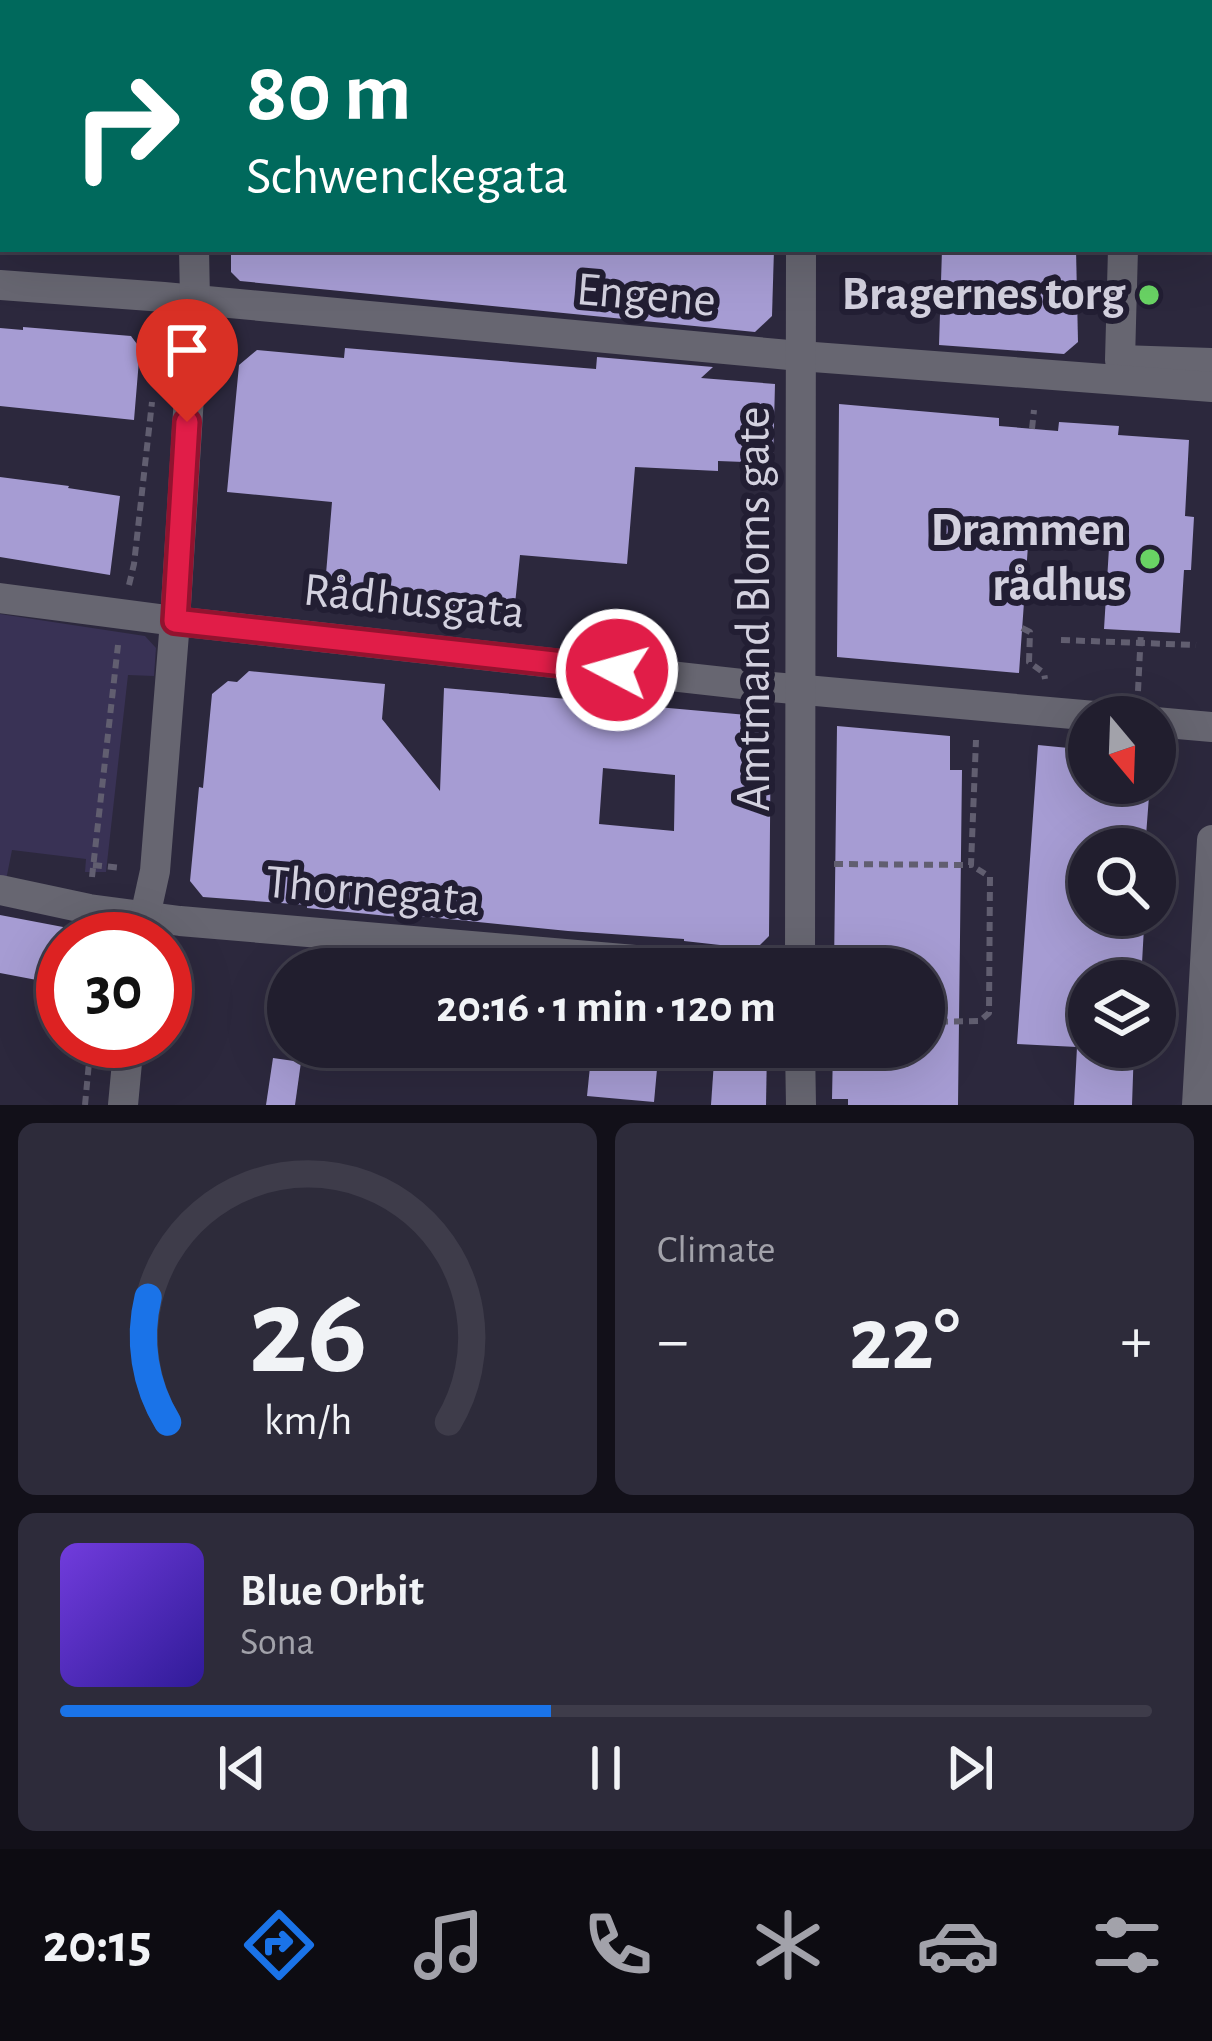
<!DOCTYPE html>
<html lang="en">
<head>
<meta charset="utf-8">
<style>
  :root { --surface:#211e2e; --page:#2d2b3a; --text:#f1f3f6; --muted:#a2a2aa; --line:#3e3c4a; --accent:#1a73e8 }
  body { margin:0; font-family:"Alegreya Sans",sans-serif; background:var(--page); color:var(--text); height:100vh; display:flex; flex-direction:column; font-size:45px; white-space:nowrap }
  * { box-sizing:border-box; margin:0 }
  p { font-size:39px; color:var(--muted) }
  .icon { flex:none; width:66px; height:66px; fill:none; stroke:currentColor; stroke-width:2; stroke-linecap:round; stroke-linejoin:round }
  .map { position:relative; height:1105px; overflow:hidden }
  .drawer { display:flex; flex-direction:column; gap:18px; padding:18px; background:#121019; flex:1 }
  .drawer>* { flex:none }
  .banner { position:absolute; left:0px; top:0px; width:1212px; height:252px; box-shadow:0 12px 48px #0002,0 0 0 3px var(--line); background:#00695c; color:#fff; overflow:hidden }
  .needle { width:78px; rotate:161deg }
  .fabs { position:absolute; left:1068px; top:696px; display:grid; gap:24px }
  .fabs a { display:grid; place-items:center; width:108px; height:108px; border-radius:50%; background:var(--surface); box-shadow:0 12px 48px #0002,0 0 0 3px var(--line); font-size:60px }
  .speed { position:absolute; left:36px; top:912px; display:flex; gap:24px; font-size:60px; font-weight:700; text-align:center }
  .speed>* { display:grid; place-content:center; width:156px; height:156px; border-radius:50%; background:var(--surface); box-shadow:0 12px 48px #0002,0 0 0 3px var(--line); line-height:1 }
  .speed .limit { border:18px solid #d22; background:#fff; color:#111 }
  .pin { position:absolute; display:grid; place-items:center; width:102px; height:102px; color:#fff; margin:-123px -51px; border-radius:50% 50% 50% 0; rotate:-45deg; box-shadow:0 0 12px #0007 }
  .pin .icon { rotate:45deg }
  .me { position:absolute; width:132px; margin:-66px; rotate:276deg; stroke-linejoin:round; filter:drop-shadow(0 0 9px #0008) }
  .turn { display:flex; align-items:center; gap:42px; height:252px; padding:0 48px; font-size:54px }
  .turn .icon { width:156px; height:156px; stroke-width:2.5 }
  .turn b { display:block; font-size:84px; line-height:102px }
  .big { font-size:90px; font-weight:700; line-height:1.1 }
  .drawer .tile { flex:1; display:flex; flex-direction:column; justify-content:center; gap:18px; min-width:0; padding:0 42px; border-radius:18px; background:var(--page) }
  .drawer .dial { align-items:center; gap:0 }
  .dial svg { height:312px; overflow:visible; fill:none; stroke:var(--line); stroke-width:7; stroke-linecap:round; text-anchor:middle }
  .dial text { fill:var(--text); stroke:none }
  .song { display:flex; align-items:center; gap:36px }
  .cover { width:144px; height:144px; border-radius:18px; background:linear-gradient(135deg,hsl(260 70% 55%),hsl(250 70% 35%)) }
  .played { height:12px; border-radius:6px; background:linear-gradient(90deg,var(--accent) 45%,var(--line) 45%) }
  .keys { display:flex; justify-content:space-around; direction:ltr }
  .heat { display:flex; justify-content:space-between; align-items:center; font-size:66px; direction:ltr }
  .drawer .tiles { flex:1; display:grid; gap:18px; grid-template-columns:1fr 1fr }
  .tile:last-child { grid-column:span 2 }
  .trip { position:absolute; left:267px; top:948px; width:678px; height:120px; border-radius:60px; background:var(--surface); box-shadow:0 12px 48px #0002,0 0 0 3px var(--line); font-weight:700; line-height:120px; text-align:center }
  .tab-bar { display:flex; height:192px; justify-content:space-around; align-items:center; background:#0d0c12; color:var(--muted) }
  .tab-bar .icon { width:84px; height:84px }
  .tab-bar .active { color:var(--accent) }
  .tab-bar b { font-size:54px; color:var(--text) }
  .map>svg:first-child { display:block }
</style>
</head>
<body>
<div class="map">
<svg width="1212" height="1105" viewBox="0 0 1212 1105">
  <rect width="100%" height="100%" fill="#2c283d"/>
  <path fill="#393255" d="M0 614 145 636 156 648 154 676 128 675 106 872H85L86 859 12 850 5 885 0 884Z"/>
  <g fill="#a69cd3" fill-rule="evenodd">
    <path d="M231 249H774L772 316 755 332 240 281 231 272Z"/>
    <path d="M942 249H1076L1078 342 1064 354 939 345Z"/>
    <path d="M23 327 131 336 140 348 134 420 0 406V328L23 330Z"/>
    <path d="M345 348 596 369 597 357 713 367 701 378 775 384 773 463 718 461V471L635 467 627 564 520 555 513 624 339 609V599L324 598 332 502 227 492 239 365 257 350 344 358Z"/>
    <path d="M839 404 999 418V426L1058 431 1059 422 1119 426 1118 435 1189 440 1185 516 1194 517 1191 570H1184L1180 633 1104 629 1109 548 1097 538 1098 522 1030 517 1019 673 837 657Z"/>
    <path d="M0 477 69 486 68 488 120 496 110 575 0 557Z"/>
    <path d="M249 671 385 684 382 719 440 791 444 688 771 717 769 936 756 949 684 941V939L568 931 419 916V919L307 908V905L203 897 190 881 199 787 203 788 212 694 228 681 237 682ZM603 768 675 775 674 831 599 824Z"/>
    <path d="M837 726 950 736V770H962L958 1105H848V1099H832L833 1047H924V969H834Z"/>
    <path d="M1038 745 1089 750V783H1150L1145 849H1089V924L1144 927 1141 981H1089V1047H1134L1132 1105H1074L1077 1047 1017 1044Z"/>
    <path d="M0 915 63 927V985L0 973Z"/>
    <path d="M592 1047H659L654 1102 587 1096Z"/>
    <path d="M715 1047H767L766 1105H711Z"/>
    <path d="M273 1058 301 1062 295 1105H266Z"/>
  </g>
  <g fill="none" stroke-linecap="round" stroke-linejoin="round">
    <g stroke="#615e70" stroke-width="6" stroke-dasharray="9 6" stroke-linecap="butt">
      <path d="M1032 429 1034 410"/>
      <path d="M129 585 134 564 152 402"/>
      <path d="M1022 628 1030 632 1029 662 1044 673 1045 679"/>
      <path d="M1061 640 1196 645"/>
      <path d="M1138 691 1141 631"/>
      <path d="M834 864 971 865 976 740"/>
      <path d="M93 865 121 868"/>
      <path d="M92 877 118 645"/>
      <path d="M924 1022 980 1021 989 1013 990 877 971 865"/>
      <path d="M85 1105 91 1041"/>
    </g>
    <g stroke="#676671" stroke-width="30">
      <path d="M192 0V3"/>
      <path d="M804 3V0"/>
      <path d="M1130 3V0"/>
      <path d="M1123 249 1120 360 1212 363"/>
      <path d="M0 285 164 297 800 356 1212 387"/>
      <path d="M0 598 175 621 760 686 1106 717"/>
      <path d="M1155 722 1212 727"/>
      <path d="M0 890 89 909 180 921 740 969"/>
      <path d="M140 939 155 871 175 621 195 300 194 249"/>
      <path d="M800 969 801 249"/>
      <path d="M800 1047 801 1105"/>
      <path d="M123 1105 129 1041"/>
      <path d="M1197 1105 1212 840"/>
    </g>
  </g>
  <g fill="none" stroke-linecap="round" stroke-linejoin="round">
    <defs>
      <path id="route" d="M187 422 175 621 617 670"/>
    </defs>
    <use href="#route" stroke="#92132f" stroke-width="30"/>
    <use href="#route" stroke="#e11d48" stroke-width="21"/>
  </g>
  <g fill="#69d364" stroke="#221e33" stroke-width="4.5">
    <circle cx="1149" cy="295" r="12"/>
    <circle cx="1150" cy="559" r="12"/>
  </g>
  <g text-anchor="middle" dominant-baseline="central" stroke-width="12" stroke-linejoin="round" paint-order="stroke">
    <g font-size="48" font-weight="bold" fill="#d3d1df" stroke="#221e33" text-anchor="end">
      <text x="1125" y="295">Bragernes torg</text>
      <text x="1126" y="531">Drammen<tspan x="1126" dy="55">rådhus</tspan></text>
    </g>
    <g font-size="48" fill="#d3d1df" stroke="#221e33">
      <text transform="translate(646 296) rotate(5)">Engene</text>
      <text transform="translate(414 602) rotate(6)">Rådhusgata</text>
      <text transform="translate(755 609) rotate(-90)">Amtmand Bloms gate</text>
      <text transform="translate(373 892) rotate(5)">Thornegata</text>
    </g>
  </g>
</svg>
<div class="fabs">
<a><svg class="needle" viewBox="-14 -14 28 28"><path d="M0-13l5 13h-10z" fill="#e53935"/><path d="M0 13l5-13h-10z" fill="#a2a2aa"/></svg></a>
<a><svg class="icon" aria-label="search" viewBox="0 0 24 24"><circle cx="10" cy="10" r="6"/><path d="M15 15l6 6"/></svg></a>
<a><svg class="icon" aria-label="layers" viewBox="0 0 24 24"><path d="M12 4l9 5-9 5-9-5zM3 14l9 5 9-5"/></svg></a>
</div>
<div class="speed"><div class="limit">30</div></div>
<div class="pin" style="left:187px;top:422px;background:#d93025"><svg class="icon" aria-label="arrive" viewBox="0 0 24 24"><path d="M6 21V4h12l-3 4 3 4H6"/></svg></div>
<svg class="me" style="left:617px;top:670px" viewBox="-20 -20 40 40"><circle r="17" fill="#e11d48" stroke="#fff" stroke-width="3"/><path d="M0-11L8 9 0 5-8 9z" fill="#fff"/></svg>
<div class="trip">20:16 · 1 min · 120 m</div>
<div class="banner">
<div class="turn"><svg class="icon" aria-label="right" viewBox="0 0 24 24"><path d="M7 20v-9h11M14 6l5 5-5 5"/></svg><div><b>80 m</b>Schwenckegata</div></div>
</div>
</div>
<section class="drawer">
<div class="tiles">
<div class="tile dial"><svg viewBox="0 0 100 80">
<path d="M14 69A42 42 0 1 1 86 69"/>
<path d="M14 69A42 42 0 0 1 9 37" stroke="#1a73e8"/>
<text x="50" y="56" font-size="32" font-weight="700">26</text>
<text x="50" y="72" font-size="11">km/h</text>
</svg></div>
<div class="tile"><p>Climate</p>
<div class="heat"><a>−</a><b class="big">22°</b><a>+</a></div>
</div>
<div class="tile">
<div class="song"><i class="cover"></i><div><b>Blue Orbit</b><p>Sona</p></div></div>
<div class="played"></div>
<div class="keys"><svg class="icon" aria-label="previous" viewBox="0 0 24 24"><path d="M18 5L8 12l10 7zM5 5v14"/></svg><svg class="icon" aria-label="pause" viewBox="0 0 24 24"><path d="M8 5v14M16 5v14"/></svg><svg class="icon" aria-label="next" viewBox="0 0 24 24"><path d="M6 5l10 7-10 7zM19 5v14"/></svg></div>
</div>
</div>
</section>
<nav class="tab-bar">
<b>20:15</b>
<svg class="icon active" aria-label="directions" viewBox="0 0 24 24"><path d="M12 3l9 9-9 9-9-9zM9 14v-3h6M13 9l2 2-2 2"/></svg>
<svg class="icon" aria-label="music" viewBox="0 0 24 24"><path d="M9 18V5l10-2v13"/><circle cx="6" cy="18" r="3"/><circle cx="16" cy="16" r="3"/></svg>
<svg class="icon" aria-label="phone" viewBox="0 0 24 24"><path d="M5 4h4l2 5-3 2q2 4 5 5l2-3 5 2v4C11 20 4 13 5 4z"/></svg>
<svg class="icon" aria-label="climate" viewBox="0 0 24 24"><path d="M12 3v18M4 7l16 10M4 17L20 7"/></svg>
<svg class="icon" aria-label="car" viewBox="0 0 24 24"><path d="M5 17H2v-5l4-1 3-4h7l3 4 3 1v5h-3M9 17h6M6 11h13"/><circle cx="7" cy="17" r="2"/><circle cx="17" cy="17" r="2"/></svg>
<svg class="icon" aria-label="filters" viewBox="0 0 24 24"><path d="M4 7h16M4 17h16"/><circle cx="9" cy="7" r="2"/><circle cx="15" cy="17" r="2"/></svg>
</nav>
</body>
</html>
